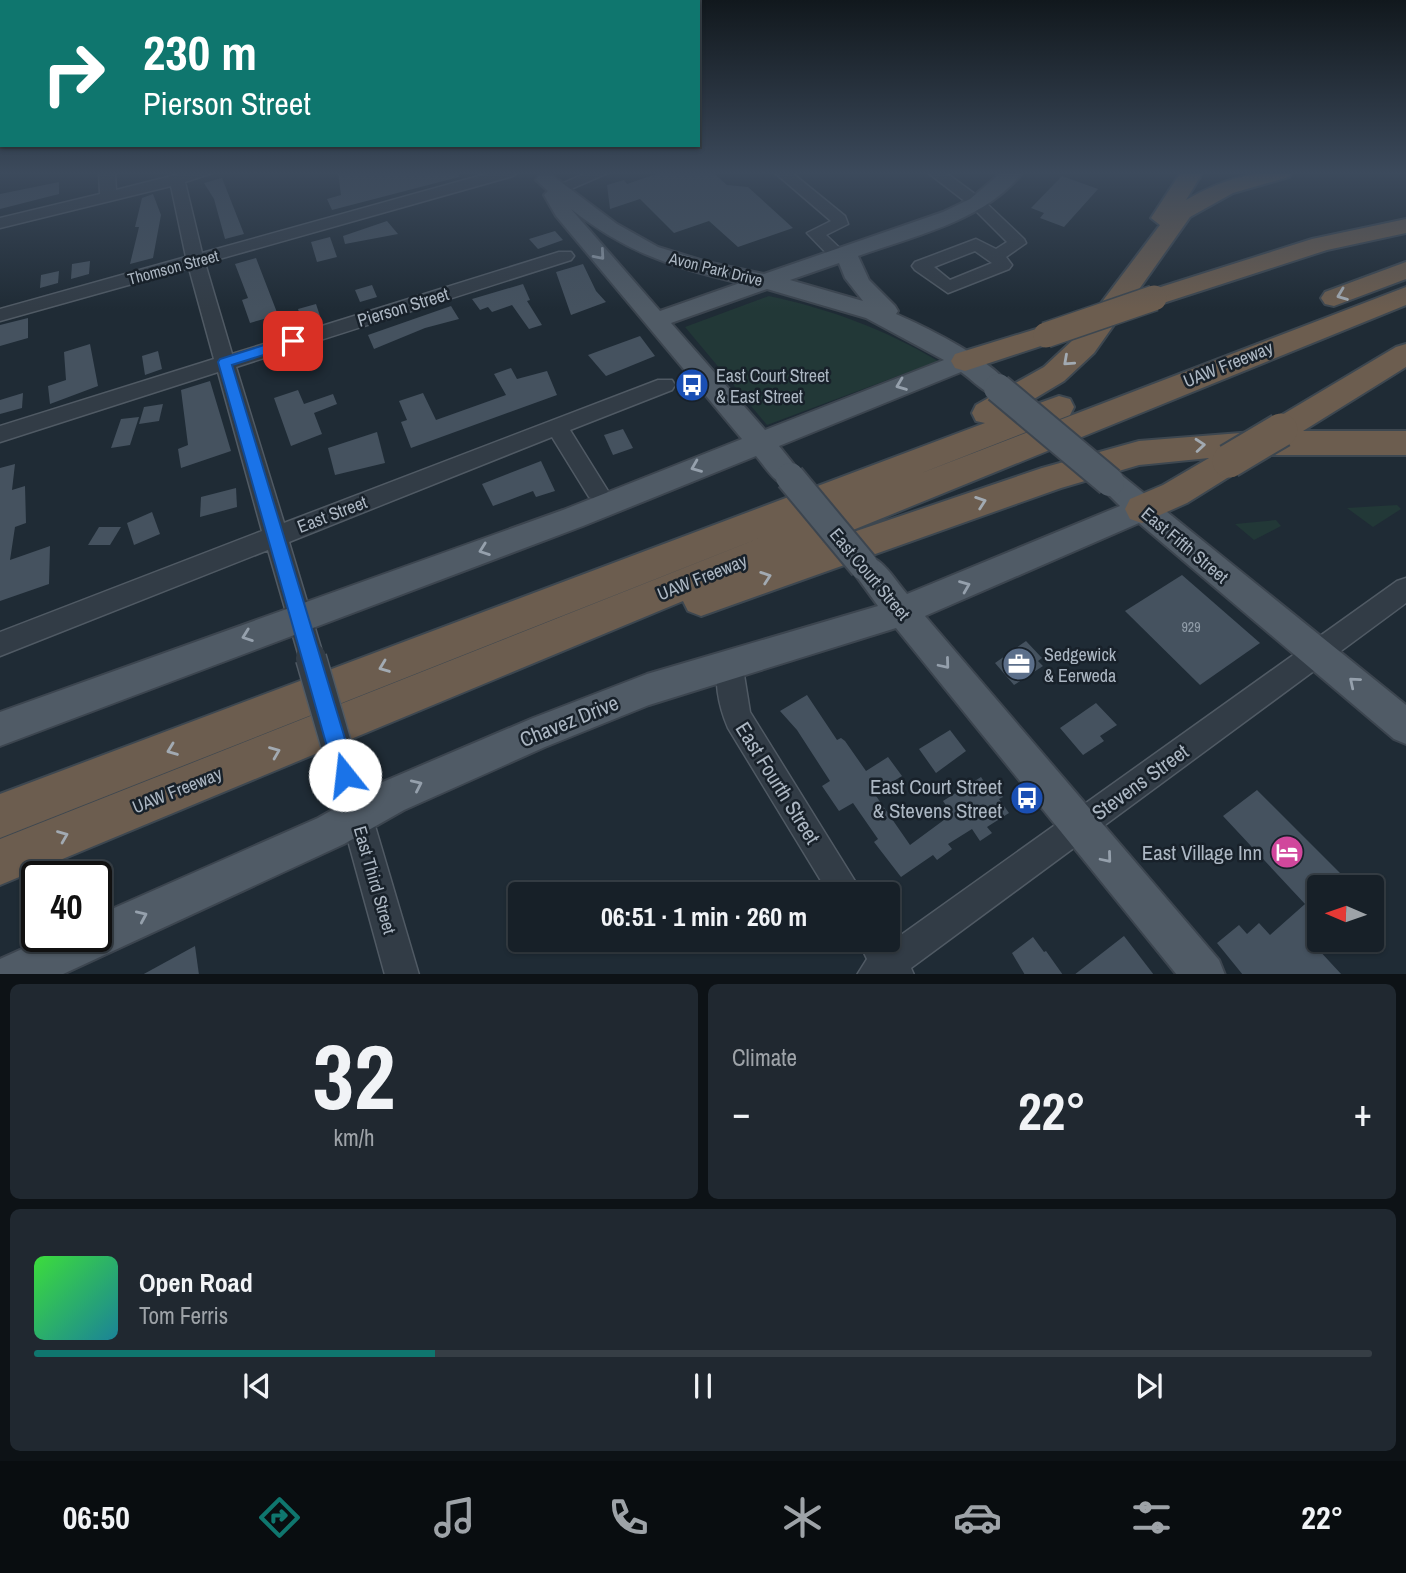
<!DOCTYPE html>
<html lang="en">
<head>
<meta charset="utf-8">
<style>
  :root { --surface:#172028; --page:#202830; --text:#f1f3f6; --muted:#9ea3a8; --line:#363e45; --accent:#0f766e }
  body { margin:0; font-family:"Archivo Narrow",sans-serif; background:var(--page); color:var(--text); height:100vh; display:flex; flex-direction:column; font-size:26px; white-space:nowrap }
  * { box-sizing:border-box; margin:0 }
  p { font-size:23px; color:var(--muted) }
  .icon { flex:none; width:38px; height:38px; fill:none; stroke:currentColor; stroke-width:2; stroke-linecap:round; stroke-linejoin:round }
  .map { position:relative; height:974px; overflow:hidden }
  .details { display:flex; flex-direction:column; gap:10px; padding:10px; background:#0d1216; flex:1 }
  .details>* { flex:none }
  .guide { position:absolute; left:0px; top:0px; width:700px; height:147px; box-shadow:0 2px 5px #0004,0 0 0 2px var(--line); background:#0f766e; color:#fff; overflow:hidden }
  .needle { width:46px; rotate:272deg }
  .fabs { position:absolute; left:1307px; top:875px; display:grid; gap:14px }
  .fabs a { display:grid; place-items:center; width:77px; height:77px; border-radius:7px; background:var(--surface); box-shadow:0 2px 5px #0004,0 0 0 2px var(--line); font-size:35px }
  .speed { position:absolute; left:21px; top:861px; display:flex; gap:14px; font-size:35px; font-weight:700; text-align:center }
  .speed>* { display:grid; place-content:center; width:91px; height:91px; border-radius:50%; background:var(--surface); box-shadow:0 2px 5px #0004,0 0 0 2px var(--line); line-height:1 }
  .speed .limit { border:4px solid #111; border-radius:10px; background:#fff; color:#111 }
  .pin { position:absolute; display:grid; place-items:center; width:60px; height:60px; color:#fff; margin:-30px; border-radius:14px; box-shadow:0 4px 10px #0006 }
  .me { position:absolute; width:77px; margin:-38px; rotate:344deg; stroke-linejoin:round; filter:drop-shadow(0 0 5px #0008) }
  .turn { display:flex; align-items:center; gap:24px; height:147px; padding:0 28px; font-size:32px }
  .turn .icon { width:91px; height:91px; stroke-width:2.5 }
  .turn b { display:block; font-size:49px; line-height:60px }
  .big { font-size:52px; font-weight:700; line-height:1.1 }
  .details .tile { flex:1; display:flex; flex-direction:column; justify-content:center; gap:10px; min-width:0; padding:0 24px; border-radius:10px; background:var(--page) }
  .details .dial { align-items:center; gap:0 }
  .dial b { font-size:91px; line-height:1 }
  .song { display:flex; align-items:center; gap:21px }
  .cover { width:84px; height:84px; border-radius:10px; background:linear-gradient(135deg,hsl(120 70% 55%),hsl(190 70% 35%)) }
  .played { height:7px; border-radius:4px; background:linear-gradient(90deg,var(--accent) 30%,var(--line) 30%) }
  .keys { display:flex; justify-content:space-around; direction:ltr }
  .heat { display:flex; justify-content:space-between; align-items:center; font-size:38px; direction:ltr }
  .details .tiles { flex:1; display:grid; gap:10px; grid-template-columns:1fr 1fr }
  .tile:last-child { grid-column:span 2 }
  .trip { position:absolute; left:508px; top:882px; width:392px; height:70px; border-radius:7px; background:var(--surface); box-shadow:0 2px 5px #0004,0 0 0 2px var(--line); font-weight:700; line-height:70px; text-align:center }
  .tabs { display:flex; height:112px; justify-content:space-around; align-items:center; background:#090d10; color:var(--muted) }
  .tabs .icon { width:49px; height:49px }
  .tabs .on { color:var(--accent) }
  .tabs b { font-size:32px; color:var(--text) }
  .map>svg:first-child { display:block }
</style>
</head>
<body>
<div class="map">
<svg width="1406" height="975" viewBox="0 0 1406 975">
  <rect width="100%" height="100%" fill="#1f2b35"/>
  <g fill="#223837">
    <path d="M769 296C830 309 884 329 938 361L767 425 685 327Z"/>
    <path d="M1397 505 1401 509 1373 527 1347 508Z"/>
    <path d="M1276 520 1281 526 1254 540 1235 524Z"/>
  </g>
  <g fill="#45525f">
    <path d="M338 172H458L459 177 332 210 327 199 341 195Z"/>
    <path d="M662 172H712L727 185 748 187 793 228 738 247 709 221 674 233 640 199 610 209 607 185 624 180 627 184Z"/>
    <path d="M1062 176 1098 189 1064 227 1040 218 1044 213 1031 208Z"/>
    <path d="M222 178 244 234 225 239 214 199 204 183Z"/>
    <path d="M59 182V194L0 209V194Z"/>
    <path d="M153 194 161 215 153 258 130 264 139 227H135L142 198Z"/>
    <path d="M387 221 398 234 345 244 343 236Z"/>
    <path d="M555 231 563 240 538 249 529 239Z"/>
    <path d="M330 237 337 257 317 262 311 242Z"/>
    <path d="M256 258 278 315 250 323 242 300 248 298 235 264Z"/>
    <path d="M90 261 89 274 71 279 72 264Z"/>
    <path d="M583 264 596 291 606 302 571 315 556 272Z"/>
    <path d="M59 271 58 283 40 288 41 275Z"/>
    <path d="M523 284 530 300 527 301 542 325 529 329 512 305 492 312 488 307 480 310 472 299Z"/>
    <path d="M372 285 377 297 360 302 355 290Z"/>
    <path d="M316 304 320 316 302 321 298 309Z"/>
    <path d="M451 306 459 319 425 328 374 349 368 335Z"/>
    <path d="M28 318V338L0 346V325Z"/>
    <path d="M640 336 655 356 606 376 588 355Z"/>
    <path d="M90 344 98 386 50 404 48 386 66 380 64 352Z"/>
    <path d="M158 351 162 369 145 375 142 356Z"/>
    <path d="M511 368 517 379 547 371 557 395 411 448 401 422 407 420 399 401 423 393 436 420 506 395 494 374Z"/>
    <path d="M210 381 231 451 181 468 178 449 188 445 181 390Z"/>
    <path d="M298 390 304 404 333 394 337 404 314 413 322 434 291 446 274 398Z"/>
    <path d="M23 393 22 408 0 414V400Z"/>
    <path d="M163 404 159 421 139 424 144 407Z"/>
    <path d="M139 417 130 445 111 448 121 419Z"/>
    <path d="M623 429 633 448 613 455 604 435Z"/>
    <path d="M377 432 385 463 335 475 328 448Z"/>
    <path d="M541 461 555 491 536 497 533 491 493 506 482 484Z"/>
    <path d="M15 464 12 490 25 486 26 523 15 527 10 560 50 546 49 584 0 601V468Z"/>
    <path d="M236 488 237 507 200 517 201 497Z"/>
    <path d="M152 512 160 534 134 545 127 523Z"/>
    <path d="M99 527H121L110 545H88Z"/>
    <path d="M1182 575 1260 643 1200 685 1125 611Z"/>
    <path d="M1026 641 1042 658 1038 661 1043 666 1014 685 995 663Z"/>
    <path d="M807 695 837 740 841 738 845 741 866 771 888 757 902 776 874 793 910 845 952 814 943 801 981 777 988 788 994 784 1003 797 999 799 1009 813 987 827 992 833 980 841 972 829 948 844 952 849 937 860 933 855 901 877 874 842 878 839 853 803 839 811 822 786 830 781 797 730 780 711Z"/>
    <path d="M1096 703 1117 725 1100 736 1104 741 1083 755 1060 728Z"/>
    <path d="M950 730 966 751 936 773 919 749Z"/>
    <path d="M1257 790 1354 887H1320L1317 948 1342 975H1243L1217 943 1239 925 1247 934 1259 923 1270 935 1305 904 1223 816Z"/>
    <path d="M1124 936 1154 975H1074Z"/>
    <path d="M1033 937 1044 952 1046 951 1063 975H1025L1012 953Z"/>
    <path d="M195 946 199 975H142Z"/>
  </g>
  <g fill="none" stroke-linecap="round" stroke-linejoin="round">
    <defs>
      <g id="minor">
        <path d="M99 172H115L116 190 187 172H215L185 182 202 253 493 172 516 173 513 176 205 263 232 354 559 252H571L574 256 571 260 236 367 284 523 658 380H672L675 385 672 390 570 430 608 491 605 497 597 500 589 497 552 437 289 542 324 658 320 667 311 670 302 667 268 550 0 656V632L262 531 218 372 0 442V426L214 359 189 268 0 321V309L186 257 171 186 0 228V218L100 194Z"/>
        <path d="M588 172H610L564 192 558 194 550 189Z"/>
        <path d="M774 172H791L845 216 848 224 826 235 847 255 844 259H832L807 233 831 221Z"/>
        <path d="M927 172H945L983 200 1024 239 1026 243 1006 257 1012 265 1009 269 948 293 915 270 912 266 915 262 976 239 996 249 1007 242 971 206ZM975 251 992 263 950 280 934 267Z"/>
        <path d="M1406 578V603L911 968 914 975H857L867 959 858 940H887V929L894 940 1397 581Z"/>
        <path d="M731 653 741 656 750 712 863 894H829L728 728C719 707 712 677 721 656Z"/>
        <path d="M345 760 355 765 360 775 419 975H385L330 775 335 765Z"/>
      </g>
      <g id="major">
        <path d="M1002 172H1023C985 221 914 236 858 256L869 280 895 306 898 311 896 314C926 327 995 361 1011 388L1007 394C988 400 976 382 961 372L779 446 804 477 800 485C778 491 769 471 756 456L583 526 0 746V712L563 510 742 439 556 216 544 195 548 191 536 180 539 176H553L617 224 658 247 707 262 764 274 943 212 970 199ZM571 209C625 252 674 268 740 283L660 311ZM839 263 845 278 863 301 790 280ZM767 289 866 318 944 360 765 430 671 323Z"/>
        <path d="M1110 471 1120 474 1406 705V744L1394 739 1139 523 925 616 1219 960 1225 975H1177L896 628 649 705 545 747 404 810 344 844 61 975H0V959L51 936H96V916L318 818 378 784 533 718 647 674 878 606 849 566 853 557C878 548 892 577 907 594L1120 506 1096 482 1100 474Z"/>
      </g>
      <g id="highway">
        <path d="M1181 172H1203L1186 200C1224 179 1248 172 1292 172L1289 177 1233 193 1190 217 1094 353 1064 381 1009 414 1059 396 1070 399 1074 407 1070 415 919 474 1406 287V305L821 543 1042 468 1139 441 1266 431 1270 422 1396 347 1406 344V367L1303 431H1406V455H1242L1245 461 1240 470 1187 503 1142 523 1130 519 1125 509 1130 499 1163 485 1209 458 1139 465 1061 488 701 616 688 611 683 601 0 885V839L800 522 0 838V794L985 423 976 421 972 413 976 405 1044 367 1074 339 1160 225 1151 218Z"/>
        <path d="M1406 219V233L1327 250 1154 306 1145 304 1141 298 1145 292 1312 239Z"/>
        <path d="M1406 262V279L1334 306 1325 304 1321 298 1325 292Z"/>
        <path d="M1046 326 1056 329 1060 335 1056 341 965 371 955 368 951 361 955 354Z"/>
      </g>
    </defs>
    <use href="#minor" stroke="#505a64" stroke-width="3"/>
    <use href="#major" stroke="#3c454f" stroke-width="4"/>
    <use href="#highway" stroke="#3d4750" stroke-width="4"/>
    <use href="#minor" fill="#323c46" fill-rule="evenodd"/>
    <use href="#major" fill="#505b66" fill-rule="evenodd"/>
    <use href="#highway" fill="#6c5d4f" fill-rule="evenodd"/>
    <defs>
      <path id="minor-bridge" d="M311 658 345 775"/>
      <g id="major-bridge">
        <path d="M998 388 1110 482"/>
        <path d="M790 477 864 566"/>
      </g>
      <path id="highway-bridge-far1" d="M1046 335 1154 298"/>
      <path id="highway-bridge" d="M1229 461 1281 430"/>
    </defs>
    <use href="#minor-bridge" stroke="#505a64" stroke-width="33" stroke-linecap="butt"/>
    <use href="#major-bridge" stroke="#3c454f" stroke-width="32" stroke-linecap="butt"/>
    <use href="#highway-bridge-far1" stroke="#3d4750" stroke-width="28" stroke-linecap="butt"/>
    <use href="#highway-bridge" stroke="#3d4750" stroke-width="37" stroke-linecap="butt"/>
    <use href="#minor-bridge" stroke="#323c46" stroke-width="30"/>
    <use href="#major-bridge" stroke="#505b66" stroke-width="28"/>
    <use href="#highway-bridge-far1" stroke="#6c5d4f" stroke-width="25"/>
    <use href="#highway-bridge" stroke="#6c5d4f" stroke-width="33"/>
  </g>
  <defs><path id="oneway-chevron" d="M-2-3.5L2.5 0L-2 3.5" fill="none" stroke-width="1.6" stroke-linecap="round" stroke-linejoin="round" transform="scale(1.75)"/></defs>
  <g stroke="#95a0ac">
    <use href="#oneway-chevron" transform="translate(600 255) rotate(49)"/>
    <use href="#oneway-chevron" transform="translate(901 385) rotate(159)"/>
    <use href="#oneway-chevron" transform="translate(696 467) rotate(158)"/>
    <use href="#oneway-chevron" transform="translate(484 550) rotate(160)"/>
    <use href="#oneway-chevron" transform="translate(965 586) rotate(-22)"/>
    <use href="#oneway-chevron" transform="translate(247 636) rotate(160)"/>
    <use href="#oneway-chevron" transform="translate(945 664) rotate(50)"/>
    <use href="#oneway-chevron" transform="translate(1354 682) rotate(-140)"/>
    <use href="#oneway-chevron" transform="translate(417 785) rotate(-25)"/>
    <use href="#oneway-chevron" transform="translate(1107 858) rotate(50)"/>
    <use href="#oneway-chevron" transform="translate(142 916) rotate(-24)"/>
  </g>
  <g stroke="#a2aab2">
    <use href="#oneway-chevron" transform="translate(1342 295) rotate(159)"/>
    <use href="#oneway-chevron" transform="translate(1068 361) rotate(138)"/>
    <use href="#oneway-chevron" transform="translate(1200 445) rotate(-5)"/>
    <use href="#oneway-chevron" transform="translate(981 502) rotate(-19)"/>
    <use href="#oneway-chevron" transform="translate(766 577) rotate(-19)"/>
    <use href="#oneway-chevron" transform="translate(384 667) rotate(159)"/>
    <use href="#oneway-chevron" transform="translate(172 750) rotate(159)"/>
    <use href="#oneway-chevron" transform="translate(275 752) rotate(-22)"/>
    <use href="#oneway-chevron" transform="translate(63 836) rotate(-22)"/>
  </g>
  <linearGradient id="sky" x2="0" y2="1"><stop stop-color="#11181d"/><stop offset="0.56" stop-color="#3c4a5c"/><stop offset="1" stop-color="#3c4a5c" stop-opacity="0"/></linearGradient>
  <rect width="1406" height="309" fill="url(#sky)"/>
  <path fill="#1a73e8" stroke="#114b97" stroke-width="2" d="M293 336 298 338V344L232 365 356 775 353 782 345 785 338 782 335 775 218 362 220 359Z"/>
  <defs>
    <symbol id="bus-disc" viewBox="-11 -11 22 22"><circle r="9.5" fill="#1a4fb4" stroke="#18212a"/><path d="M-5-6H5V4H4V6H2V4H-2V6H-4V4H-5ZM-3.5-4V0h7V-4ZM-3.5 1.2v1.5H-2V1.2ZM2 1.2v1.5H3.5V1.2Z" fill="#fff"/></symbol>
    <symbol id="office-disc" viewBox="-11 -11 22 22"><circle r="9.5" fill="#5c6f8a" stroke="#18212a"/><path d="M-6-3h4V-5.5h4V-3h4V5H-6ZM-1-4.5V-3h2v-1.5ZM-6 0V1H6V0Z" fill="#fff"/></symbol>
    <symbol id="hotel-disc" viewBox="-11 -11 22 22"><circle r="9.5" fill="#d1479c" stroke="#18212a"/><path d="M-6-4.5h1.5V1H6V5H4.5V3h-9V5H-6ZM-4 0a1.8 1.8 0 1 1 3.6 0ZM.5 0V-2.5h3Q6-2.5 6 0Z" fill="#fff"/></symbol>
  </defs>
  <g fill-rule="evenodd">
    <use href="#bus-disc" x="673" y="366" width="38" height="38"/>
    <use href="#office-disc" x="1000" y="645" width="38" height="38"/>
    <use href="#bus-disc" x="1008" y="779" width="38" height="38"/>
    <use href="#hotel-disc" x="1268" y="833" width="38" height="38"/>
  </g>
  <g text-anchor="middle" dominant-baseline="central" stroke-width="5" stroke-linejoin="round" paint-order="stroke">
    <g font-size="14" fill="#929eaa">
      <text x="1191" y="627">929</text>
    </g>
    <g font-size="16" fill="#acb7c3" stroke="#18212a">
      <text transform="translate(173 267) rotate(-15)">Thomson Street</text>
      <text transform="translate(716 269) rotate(14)">Avon Park Drive</text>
    </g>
    <g font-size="18" fill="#acb7c3" stroke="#18212a">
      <text transform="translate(403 307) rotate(-17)">Pierson Street</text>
      <text transform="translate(1228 364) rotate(-22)">UAW Freeway</text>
      <text transform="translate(332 514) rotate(-21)">East Street</text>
      <text transform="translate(1185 545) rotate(40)">East Fifth Street</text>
      <text transform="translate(870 574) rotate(50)">East Court Street</text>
      <text transform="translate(702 577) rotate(-22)">UAW Freeway</text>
      <text transform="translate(177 790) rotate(-22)">UAW Freeway</text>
      <text transform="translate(375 880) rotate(74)">East Third Street</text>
    </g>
    <g font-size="18" fill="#acb7c3" stroke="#18212a" text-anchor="start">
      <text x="716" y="375">East Court Street<tspan x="716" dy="21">&amp; East Street</tspan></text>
      <text x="1044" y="654">Sedgewick<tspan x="1044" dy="21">&amp; Eerweda</tspan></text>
    </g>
    <g font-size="21" fill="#acb7c3" stroke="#18212a">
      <text transform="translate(569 721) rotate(-22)">Chavez Drive</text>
      <text transform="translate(1140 782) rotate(-36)">Stevens Street</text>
      <text transform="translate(778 783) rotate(58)">East Fourth Street</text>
    </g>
    <g font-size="21" fill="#acb7c3" stroke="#18212a" text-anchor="end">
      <text x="1002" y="786">East Court Street<tspan x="1002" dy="24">&amp; Stevens Street</tspan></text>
      <text x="1262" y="852">East Village Inn</text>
    </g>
  </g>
</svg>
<div class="fabs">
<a><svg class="needle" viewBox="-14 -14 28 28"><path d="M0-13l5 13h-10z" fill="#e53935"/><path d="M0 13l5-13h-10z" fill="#9ea3a8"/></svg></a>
</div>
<div class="speed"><div class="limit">40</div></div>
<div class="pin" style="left:293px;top:341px;background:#d93025"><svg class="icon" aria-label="arrive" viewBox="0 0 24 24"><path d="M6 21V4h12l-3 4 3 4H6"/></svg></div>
<svg class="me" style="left:345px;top:775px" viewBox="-20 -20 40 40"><circle r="19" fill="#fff"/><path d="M0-13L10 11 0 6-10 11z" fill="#1a73e8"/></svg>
<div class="trip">06:51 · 1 min · 260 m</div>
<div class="guide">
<div class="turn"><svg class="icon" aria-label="right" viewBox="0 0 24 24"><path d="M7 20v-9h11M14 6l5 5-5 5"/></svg><div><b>230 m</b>Pierson Street</div></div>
</div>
</div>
<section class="details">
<div class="tiles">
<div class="tile dial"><b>32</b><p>km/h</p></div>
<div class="tile"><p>Climate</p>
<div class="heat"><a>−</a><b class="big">22°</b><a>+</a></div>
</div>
<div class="tile">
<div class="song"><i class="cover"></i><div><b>Open Road</b><p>Tom Ferris</p></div></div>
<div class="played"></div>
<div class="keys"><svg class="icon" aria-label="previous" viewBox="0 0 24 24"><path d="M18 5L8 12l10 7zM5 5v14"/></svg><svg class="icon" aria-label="pause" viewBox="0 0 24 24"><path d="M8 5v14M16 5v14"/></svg><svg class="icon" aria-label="next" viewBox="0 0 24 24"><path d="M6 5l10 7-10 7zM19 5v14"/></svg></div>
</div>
</div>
</section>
<nav class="tabs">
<b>06:50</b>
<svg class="icon on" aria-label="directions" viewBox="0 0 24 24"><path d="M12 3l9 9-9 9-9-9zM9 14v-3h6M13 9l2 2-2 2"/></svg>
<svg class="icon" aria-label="music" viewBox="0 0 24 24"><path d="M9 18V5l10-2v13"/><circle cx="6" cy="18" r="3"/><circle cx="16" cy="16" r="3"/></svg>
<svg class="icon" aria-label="phone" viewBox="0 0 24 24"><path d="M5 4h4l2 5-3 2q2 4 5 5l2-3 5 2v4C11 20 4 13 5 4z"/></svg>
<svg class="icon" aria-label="climate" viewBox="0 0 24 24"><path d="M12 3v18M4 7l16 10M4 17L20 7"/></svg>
<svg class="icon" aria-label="car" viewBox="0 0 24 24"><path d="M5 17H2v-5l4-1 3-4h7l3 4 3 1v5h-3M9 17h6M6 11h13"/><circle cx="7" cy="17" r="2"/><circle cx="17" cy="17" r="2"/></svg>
<svg class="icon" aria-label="filters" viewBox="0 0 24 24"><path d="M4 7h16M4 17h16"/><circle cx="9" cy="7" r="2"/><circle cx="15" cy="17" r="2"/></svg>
<b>22°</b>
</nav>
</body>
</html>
